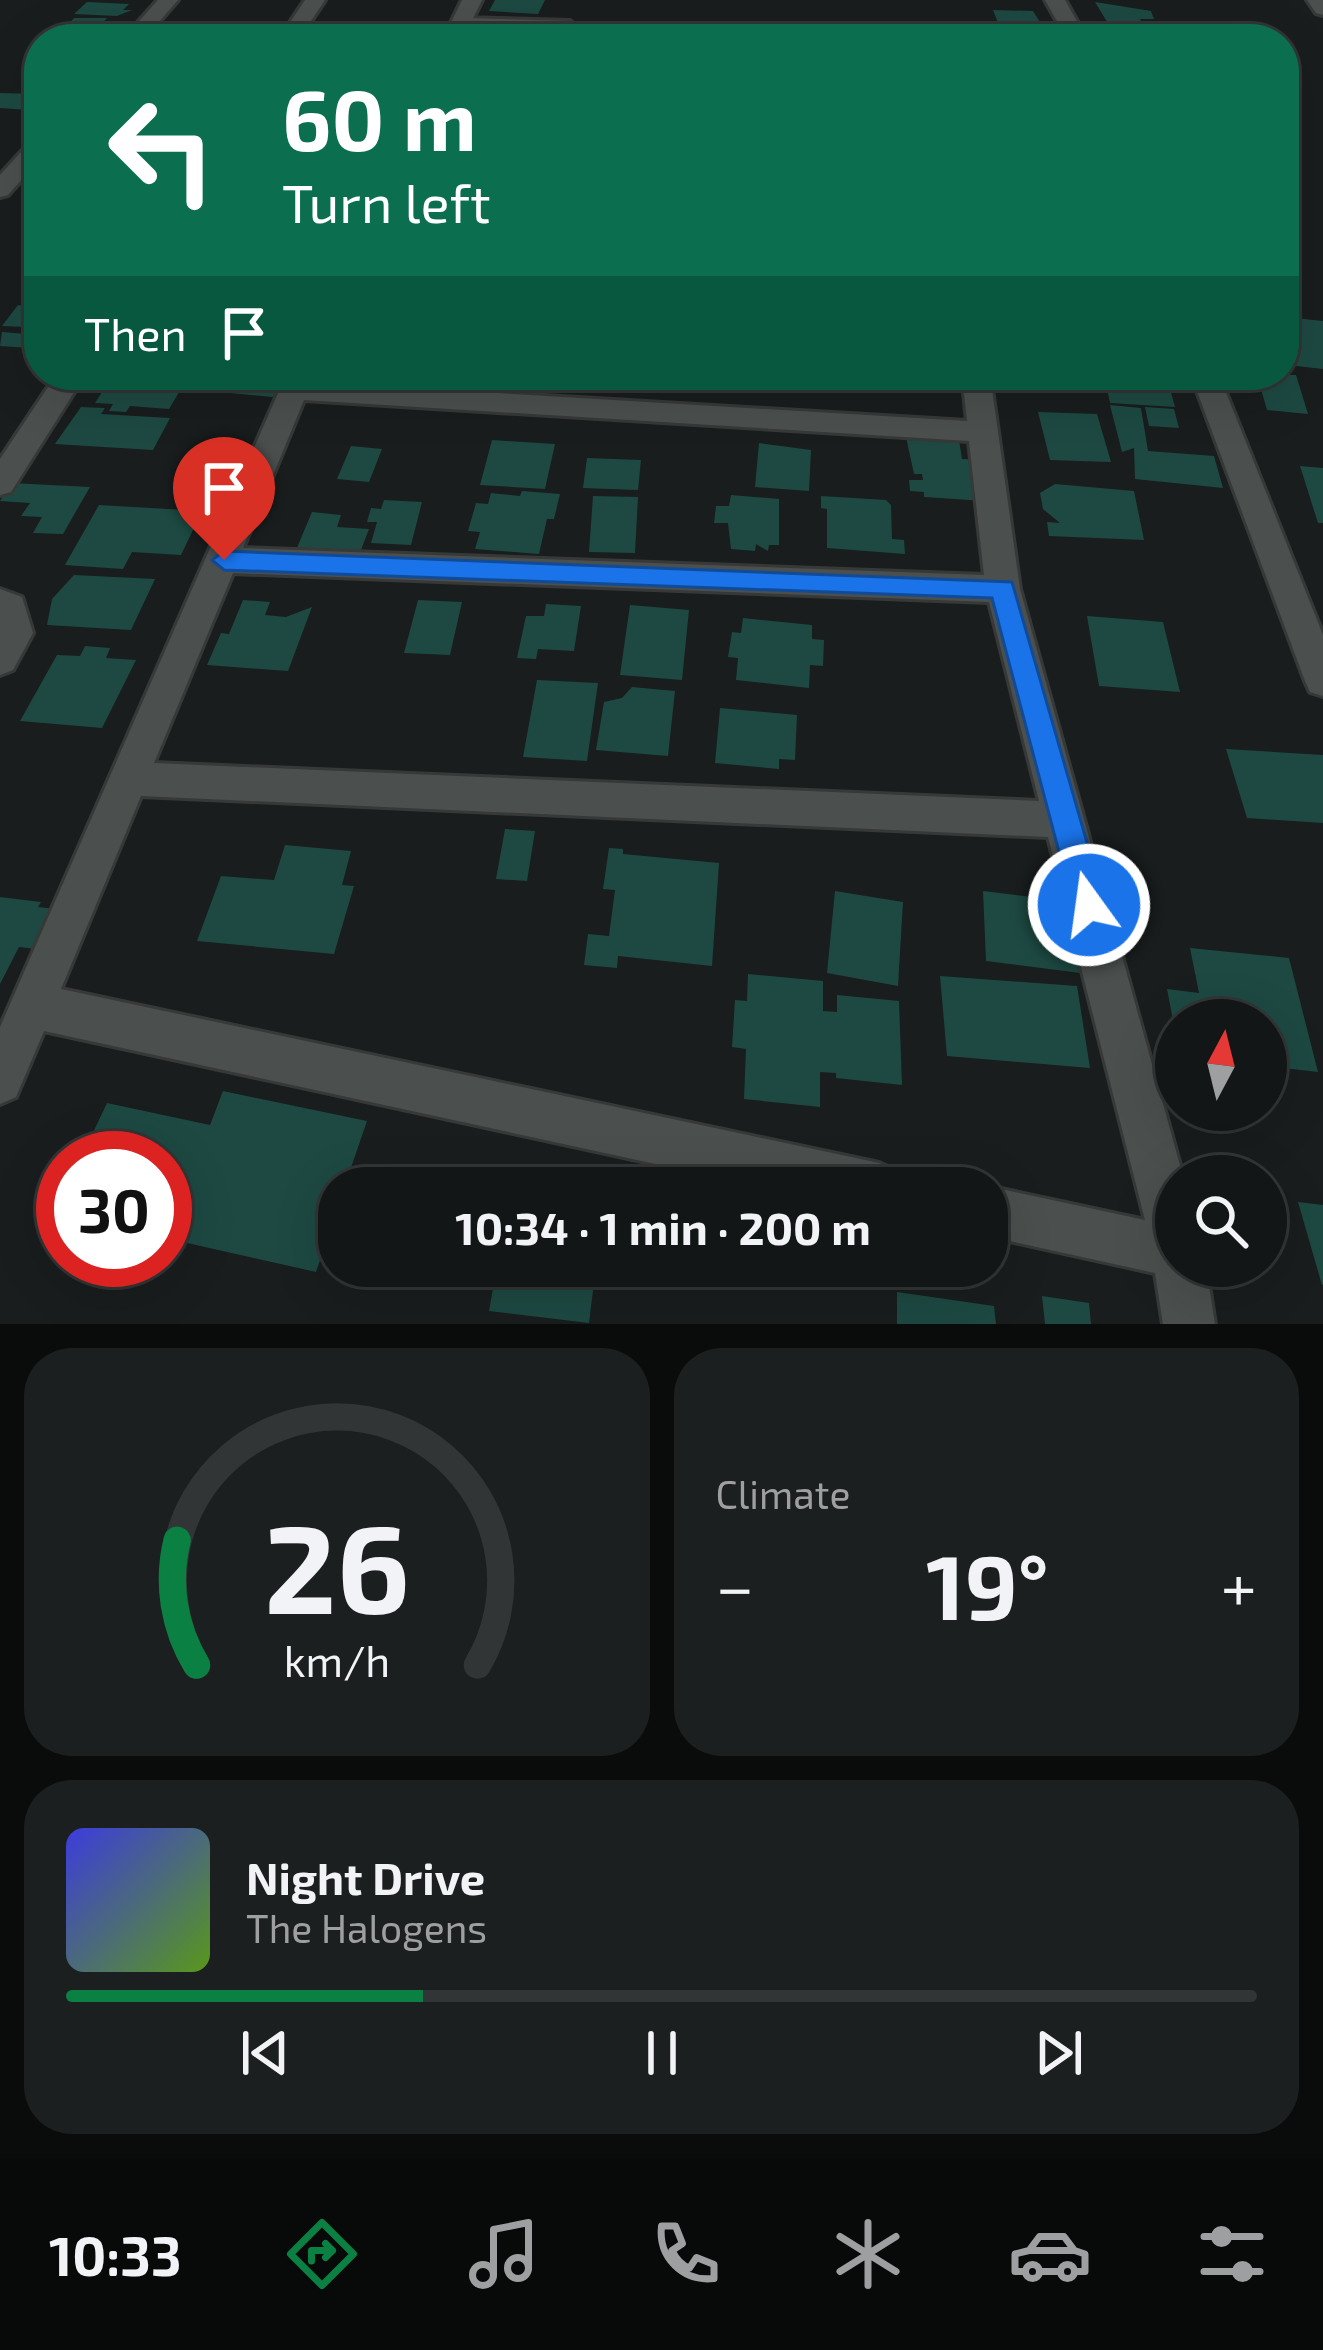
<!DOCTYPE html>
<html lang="en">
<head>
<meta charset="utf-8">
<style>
  :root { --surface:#131616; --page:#1c1f1f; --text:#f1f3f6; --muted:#9d9fa1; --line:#323535; --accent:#0b8043 }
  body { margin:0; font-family:"Exo 2",sans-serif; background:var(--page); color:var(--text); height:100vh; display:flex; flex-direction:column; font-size:45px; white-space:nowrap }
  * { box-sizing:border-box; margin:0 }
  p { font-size:39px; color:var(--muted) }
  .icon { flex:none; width:66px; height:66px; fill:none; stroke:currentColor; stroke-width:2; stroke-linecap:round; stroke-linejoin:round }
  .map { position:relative; height:1324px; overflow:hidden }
  .details { display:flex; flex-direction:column; gap:24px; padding:24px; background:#0a0c0c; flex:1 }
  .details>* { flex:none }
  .guide { position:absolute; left:24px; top:24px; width:1275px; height:366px; border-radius:48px; box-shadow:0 12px 48px #0002,0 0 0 3px var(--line); background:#0b6e4f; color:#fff; overflow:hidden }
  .needle { width:78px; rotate:7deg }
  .tools { position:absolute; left:1155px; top:999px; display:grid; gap:24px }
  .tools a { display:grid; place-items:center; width:132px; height:132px; border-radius:50%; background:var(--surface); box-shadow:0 12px 48px #0002,0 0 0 3px var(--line); font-size:60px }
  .speed { position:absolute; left:36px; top:1131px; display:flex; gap:24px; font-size:60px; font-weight:700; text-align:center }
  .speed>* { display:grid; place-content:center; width:156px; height:156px; border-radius:50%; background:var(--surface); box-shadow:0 12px 48px #0002,0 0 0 3px var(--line); line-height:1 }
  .speed .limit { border:18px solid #d22; background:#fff; color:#111 }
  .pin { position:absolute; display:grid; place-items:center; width:102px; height:102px; color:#fff; margin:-123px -51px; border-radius:50% 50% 50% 0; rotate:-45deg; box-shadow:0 0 12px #0007 }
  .pin .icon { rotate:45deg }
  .me { position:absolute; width:132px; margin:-66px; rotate:346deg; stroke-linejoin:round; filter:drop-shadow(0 0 9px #0008) }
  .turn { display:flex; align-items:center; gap:42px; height:252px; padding:0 60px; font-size:54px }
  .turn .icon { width:156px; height:156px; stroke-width:2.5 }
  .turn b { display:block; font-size:84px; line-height:102px }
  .then { display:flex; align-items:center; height:114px; padding:0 60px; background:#0003; gap:24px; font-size:45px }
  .big { font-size:90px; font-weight:700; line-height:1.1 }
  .details .widget { flex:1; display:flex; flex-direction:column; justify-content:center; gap:18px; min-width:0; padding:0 42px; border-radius:48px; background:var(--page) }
  .details .dial { align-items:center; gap:0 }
  .dial svg { height:312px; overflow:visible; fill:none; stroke:var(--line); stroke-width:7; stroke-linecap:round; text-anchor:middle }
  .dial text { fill:var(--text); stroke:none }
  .song { display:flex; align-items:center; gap:36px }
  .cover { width:144px; height:144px; border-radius:18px; background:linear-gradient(135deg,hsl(240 70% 55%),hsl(90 70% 35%)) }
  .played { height:12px; border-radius:6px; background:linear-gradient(90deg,var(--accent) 30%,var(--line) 30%) }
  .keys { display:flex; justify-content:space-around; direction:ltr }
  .heat { display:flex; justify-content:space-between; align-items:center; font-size:66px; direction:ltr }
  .details .tiles { flex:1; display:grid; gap:24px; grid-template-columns:1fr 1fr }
  .widget:last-child { grid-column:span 2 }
  .trip { position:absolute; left:318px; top:1167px; width:690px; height:120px; border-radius:48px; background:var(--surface); box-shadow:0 12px 48px #0002,0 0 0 3px var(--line); font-weight:700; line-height:120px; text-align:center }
  .menu { display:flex; height:192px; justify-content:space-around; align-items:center; background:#080909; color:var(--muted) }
  .menu .icon { width:84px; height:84px }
  .menu .selected { color:var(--accent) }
  .menu b { font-size:54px; color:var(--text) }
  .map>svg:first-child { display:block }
</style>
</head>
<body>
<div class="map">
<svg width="1323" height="1324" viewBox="0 0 1323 1324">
  <rect width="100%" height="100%" fill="#191d1d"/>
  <g fill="#1d4942">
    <path d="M495 0H545L538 14 489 11Z"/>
    <path d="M87 2 129 4 123 10H132L117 16 74 14Z"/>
    <path d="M1095 2 1151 11 1154 19H1140L1143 26 1109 25Z"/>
    <path d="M993 10 1033 11 1043 27 1000 28Z"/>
    <path d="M74 18H107L101 25H113L106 33 60 34Z"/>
    <path d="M423 26 445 27 440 38 386 39 392 29 420 30Z"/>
    <path d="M0 93 39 94V98L28 110 0 108Z"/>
    <path d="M18 305 39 308 26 327 2 326Z"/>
    <path d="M1285 317 1323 321V369L1296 366Z"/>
    <path d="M2 332 39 335V336L30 348 0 346Z"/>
    <path d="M113 375H135L187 379 169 409 130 406 126 412 109 411 113 404 95 403Z"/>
    <path d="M220 375H284L273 397 210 391Z"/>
    <path d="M1104 375H1166L1175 407 1110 403Z"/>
    <path d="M1257 375H1296L1308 414 1267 410Z"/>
    <path d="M1110 405 1141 408 1148 451 1214 456 1223 488 1135 479 1134 448 1122 452Z"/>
    <path d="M81 407 105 408 101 414 170 418 153 450 55 444Z"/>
    <path d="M1145 407 1174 409 1179 428 1149 426Z"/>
    <path d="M1038 412 1097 414 1111 462 1050 460Z"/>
    <path d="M906 437 959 440 962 459 982 460 985 501 924 497V492L910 491 909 480H923L922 474H914Z"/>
    <path d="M492 440 555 444 545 489 480 485Z"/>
    <path d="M759 443 811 450 809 491 755 487Z"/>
    <path d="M351 446 382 449 369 482 337 479Z"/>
    <path d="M587 458 641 460 638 490 583 488Z"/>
    <path d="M1300 466 1323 468V523H1318Z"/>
    <path d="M11 483 90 487 63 534 33 533 42 517 21 516 30 503 0 501Z"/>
    <path d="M1055 484 1134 491 1144 540 1049 536 1047 522 1060 523 1043 509 1040 493Z"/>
    <path d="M522 491 560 494 554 519H547L539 554 475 549 480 532 468 531 476 503 488 504 491 493 520 496Z"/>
    <path d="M731 495 779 499V545H769L768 551 756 544 755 551 731 549 728 523H714L716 506H729Z"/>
    <path d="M593 496 638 497 635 553 589 552Z"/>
    <path d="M821 496 886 500 891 505 892 539 904 540 905 554 827 548V509L821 508Z"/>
    <path d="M384 500 422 502 411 545 371 543 377 522H367L371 508 381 509Z"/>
    <path d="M99 505 202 511 181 555 132 552 123 569 65 565Z"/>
    <path d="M312 512 341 515 337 527 369 529 359 555 296 550Z"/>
    <path d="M74 575 155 579 131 630 47 625 52 599Z"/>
    <path d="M243 600 270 602 265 615 286 617 312 607 288 671 207 665 221 633 229 634Z"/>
    <path d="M418 600 462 602 450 655 404 653Z"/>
    <path d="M546 604 581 606 574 651 538 649 536 659 517 658 526 616H544Z"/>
    <path d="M630 605 689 610 682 680 620 675Z"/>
    <path d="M1087 616 1163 622 1180 692 1099 686Z"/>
    <path d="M743 618 812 625V639L824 640 823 666 810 665 809 688 736 680 738 658 728 657 732 632 741 633Z"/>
    <path d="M85 646 110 648 106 658 136 660 102 728 20 721 57 655 80 656Z"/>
    <path d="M537 680 598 683 587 761 523 757Z"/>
    <path d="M632 687 675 691 668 756 596 750 604 702 622 698Z"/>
    <path d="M720 708 797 715 795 760 779 759V769L715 763Z"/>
    <path d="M1226 749 1323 755V823L1247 818Z"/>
    <path d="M505 829 535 831 527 881 496 879Z"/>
    <path d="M285 845 351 851 342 885 354 886 334 954 197 941 221 876 274 880Z"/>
    <path d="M609 848 623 849V854L719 863 712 966 618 956 617 968 584 965 588 934 609 936 615 890 603 889Z"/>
    <path d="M835 891 903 902 898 986 827 973Z"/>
    <path d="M983 891 1081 903 1088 974 986 961Z"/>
    <path d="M0 897 41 902 38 907 63 910 44 950 19 947 0 984Z"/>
    <path d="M1190 948 1289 958 1318 1072 1266 1066V1020H1173L1167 989 1199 993Z"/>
    <path d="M748 974 823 981V1011L837 1012V995L899 1001 902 1085 836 1078V1073L820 1072V1107L744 1099 746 1049 732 1047 735 1000 747 1001Z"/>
    <path d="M940 976 1077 986 1090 1068 947 1056Z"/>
    <path d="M223 1091 367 1121 344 1188H339V1204L316 1272 165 1238V1158H81L107 1103 210 1125Z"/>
    <path d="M1298 1202 1323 1205V1284L1322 1285Z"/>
    <path d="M497 1266H596L589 1323 489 1311Z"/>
    <path d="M897 1292 994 1306 996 1324H897Z"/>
    <path d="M1042 1296 1089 1303 1091 1324H1045Z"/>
  </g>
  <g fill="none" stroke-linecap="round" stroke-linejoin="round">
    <defs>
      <path id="lane" d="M463 18 570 21 591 39H578L567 27 459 23V19Z"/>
      <g id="street">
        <path d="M158 0H178L144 39H123Z"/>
        <path d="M305 0H325L299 39H279Z"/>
        <path d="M462 0H482L463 39H443Z"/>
        <path d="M1045 0H1065L1087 39H1067Z"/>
        <path d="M1307 0H1323V15L1316 13Z"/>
        <path d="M39 139V160L8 195 0 197V175L31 141Z"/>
        <path d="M56 375H85L11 492 0 495V459Z"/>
        <path d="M286 375H314L312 382 967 421 962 375H990L1020 589 1183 1176H1176V1266H1206L1215 1324H1163L1155 1273 987 1236V1188H982L987 1186 1145 1220 1048 837 141 796 61 989 879 1163 896 1171 904 1188H766L44 1031 16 1097 0 1104V1027ZM304 400 969 441 984 575 243 548ZM233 573 989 602 1039 801 154 763Z"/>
        <path d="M1191 375H1219L1323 635V696L1310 692 1305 681Z"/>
        <path d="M0 589 22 597 33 633 13 670 0 675Z"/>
      </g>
    </defs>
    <use href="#lane" stroke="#363938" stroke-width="6"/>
    <use href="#street" stroke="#363938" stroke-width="6"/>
    <use href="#lane" fill="#4b504f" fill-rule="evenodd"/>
    <use href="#street" fill="#4b504f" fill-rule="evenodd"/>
  </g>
  <path fill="#1a73e8" stroke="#114b97" stroke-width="3" d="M224 551 1012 582 1105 905 1100 916 1089 920 1078 916 1073 905 992 598 224 570 212 560Z"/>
</svg>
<div class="tools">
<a><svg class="needle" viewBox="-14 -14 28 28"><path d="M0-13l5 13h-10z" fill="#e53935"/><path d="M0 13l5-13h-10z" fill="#9d9fa1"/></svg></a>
<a><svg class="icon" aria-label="search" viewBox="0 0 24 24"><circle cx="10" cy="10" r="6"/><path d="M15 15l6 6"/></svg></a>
</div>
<div class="speed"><div class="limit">30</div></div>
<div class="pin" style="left:224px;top:560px;background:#d93025"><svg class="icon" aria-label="arrive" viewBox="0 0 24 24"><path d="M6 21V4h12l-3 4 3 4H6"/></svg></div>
<svg class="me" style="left:1089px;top:905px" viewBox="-20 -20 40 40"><circle r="17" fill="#1a73e8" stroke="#fff" stroke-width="3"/><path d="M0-11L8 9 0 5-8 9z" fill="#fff"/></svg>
<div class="trip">10:34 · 1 min · 200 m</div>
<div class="guide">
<div class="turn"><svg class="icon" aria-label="left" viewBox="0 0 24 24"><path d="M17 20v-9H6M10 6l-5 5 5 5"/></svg><div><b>60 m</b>Turn left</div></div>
<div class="then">Then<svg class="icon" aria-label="arrive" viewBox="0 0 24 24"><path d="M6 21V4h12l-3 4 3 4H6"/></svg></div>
</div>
</div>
<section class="details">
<div class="tiles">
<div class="widget dial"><svg viewBox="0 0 100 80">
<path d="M14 69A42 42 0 1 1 86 69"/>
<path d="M14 69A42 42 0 0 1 9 37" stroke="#0b8043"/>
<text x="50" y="56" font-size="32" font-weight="700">26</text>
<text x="50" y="72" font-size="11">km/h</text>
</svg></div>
<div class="widget"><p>Climate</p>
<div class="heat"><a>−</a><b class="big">19°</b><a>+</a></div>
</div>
<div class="widget">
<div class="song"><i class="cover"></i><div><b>Night Drive</b><p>The Halogens</p></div></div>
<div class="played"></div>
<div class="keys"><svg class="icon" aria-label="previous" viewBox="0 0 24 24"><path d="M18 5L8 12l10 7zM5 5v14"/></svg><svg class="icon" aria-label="pause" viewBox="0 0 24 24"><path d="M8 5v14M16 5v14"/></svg><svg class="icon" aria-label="next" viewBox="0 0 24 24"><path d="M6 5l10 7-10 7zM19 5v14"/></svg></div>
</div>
</div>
</section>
<nav class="menu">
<b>10:33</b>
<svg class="icon selected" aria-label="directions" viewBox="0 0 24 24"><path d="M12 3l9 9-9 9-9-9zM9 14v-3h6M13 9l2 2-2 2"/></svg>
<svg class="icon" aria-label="music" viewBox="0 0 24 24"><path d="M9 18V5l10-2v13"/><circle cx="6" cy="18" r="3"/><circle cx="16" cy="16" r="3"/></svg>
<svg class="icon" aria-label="phone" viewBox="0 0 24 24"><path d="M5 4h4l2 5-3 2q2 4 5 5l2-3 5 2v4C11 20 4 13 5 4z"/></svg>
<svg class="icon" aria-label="climate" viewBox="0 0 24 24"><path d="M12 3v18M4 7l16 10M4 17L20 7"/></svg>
<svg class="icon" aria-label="car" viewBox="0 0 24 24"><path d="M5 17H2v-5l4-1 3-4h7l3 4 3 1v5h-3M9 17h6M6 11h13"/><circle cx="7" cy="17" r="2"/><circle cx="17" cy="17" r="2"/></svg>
<svg class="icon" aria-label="filters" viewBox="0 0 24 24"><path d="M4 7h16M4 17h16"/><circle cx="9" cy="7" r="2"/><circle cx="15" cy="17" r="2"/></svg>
</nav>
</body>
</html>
